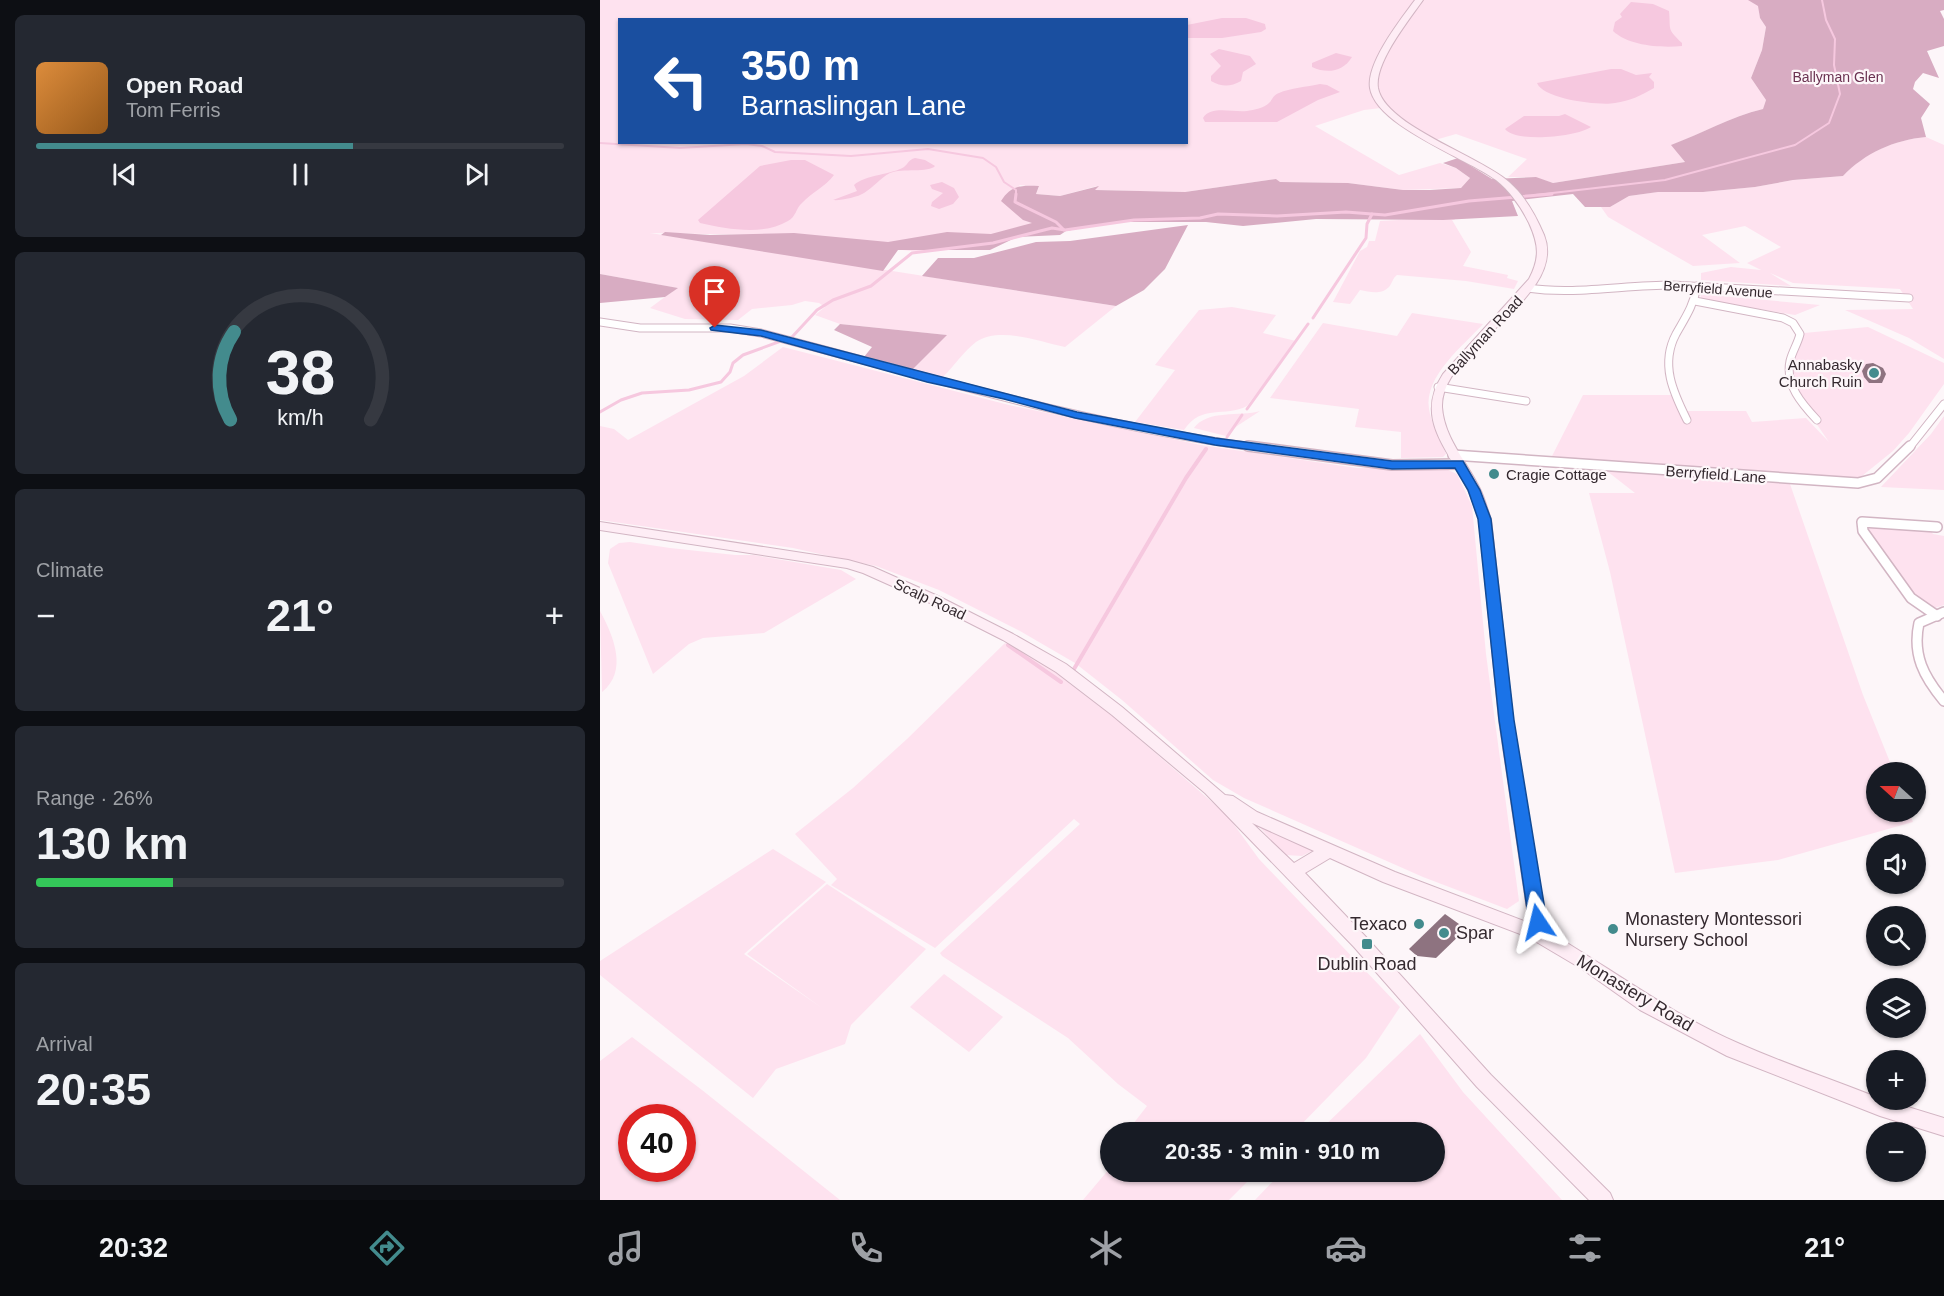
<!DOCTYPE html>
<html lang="en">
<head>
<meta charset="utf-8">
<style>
  :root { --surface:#171b24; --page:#242831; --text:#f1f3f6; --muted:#9ea1a6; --line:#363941; --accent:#438b8d }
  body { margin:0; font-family:Arial,sans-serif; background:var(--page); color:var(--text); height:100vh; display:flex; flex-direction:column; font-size:22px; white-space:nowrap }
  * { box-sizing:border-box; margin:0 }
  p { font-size:20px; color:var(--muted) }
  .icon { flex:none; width:33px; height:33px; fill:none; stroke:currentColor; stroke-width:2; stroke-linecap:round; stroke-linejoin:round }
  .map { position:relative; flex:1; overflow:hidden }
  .details { display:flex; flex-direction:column; gap:15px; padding:15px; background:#0d0f14; width:600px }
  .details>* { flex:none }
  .guide { position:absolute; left:18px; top:18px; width:570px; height:126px; border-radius:0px; box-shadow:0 2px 4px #0004; background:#1a4fa0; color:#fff; overflow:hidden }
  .needle { width:39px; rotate:291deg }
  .fabs { position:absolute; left:1266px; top:762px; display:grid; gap:12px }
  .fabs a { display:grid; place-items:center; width:60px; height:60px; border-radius:50%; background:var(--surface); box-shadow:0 2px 4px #0004; font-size:30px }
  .speed { position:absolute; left:18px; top:1104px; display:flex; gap:12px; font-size:30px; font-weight:700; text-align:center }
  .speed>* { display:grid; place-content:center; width:78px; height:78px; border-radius:50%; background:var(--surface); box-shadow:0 2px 4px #0004; line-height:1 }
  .speed .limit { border:9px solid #d22; background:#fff; color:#111 }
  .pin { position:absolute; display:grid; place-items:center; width:51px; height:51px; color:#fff; margin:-62px -26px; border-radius:50% 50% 50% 0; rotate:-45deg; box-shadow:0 0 6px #0007 }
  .pin .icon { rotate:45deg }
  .me { position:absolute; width:66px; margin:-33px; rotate:350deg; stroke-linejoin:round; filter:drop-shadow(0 0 4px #0008) }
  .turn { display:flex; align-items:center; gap:21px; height:126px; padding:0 24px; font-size:27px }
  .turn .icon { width:78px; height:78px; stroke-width:2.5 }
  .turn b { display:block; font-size:42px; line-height:51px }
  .big { font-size:45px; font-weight:800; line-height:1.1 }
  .details .card { flex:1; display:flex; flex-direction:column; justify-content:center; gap:9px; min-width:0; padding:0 21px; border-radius:9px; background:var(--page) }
  .details .dial { align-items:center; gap:0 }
  .dial svg { height:156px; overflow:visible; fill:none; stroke:var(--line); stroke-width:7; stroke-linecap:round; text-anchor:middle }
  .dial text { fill:var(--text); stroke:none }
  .song { display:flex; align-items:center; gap:18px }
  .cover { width:72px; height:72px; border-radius:9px; background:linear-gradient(135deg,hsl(30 70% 55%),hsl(30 70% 35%)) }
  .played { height:6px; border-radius:3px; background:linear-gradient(90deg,var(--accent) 60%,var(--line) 60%) }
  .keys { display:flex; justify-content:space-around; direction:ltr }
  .heat { display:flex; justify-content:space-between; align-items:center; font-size:33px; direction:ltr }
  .charge { height:9px; border-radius:4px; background:linear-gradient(90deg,#34c759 26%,var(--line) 0) }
  .trip { position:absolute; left:500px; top:1122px; width:345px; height:60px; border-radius:30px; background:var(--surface); box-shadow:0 2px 4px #0004; font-weight:800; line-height:60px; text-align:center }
  .menu { display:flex; height:96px; justify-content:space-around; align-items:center; background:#090b0e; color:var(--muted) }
  .menu .icon { width:42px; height:42px }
  .menu .on { color:var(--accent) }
  .menu b { font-size:27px; color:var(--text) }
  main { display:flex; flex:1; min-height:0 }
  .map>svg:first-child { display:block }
</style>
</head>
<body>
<main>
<section class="details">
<div class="card">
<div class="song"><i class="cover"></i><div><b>Open Road</b><p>Tom Ferris</p></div></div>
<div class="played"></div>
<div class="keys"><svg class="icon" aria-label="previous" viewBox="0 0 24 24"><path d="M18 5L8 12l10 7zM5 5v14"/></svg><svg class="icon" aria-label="pause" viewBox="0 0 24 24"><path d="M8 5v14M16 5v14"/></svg><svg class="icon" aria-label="next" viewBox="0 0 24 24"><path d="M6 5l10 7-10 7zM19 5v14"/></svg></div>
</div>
<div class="card dial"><svg viewBox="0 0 100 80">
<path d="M14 69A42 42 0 1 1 86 69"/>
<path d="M14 69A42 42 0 0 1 16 24" stroke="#438b8d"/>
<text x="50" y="56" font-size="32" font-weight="700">38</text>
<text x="50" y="72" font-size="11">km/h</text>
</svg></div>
<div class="card"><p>Climate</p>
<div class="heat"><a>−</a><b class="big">21°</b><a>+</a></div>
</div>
<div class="card"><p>Range · 26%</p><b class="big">130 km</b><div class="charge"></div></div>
<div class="card"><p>Arrival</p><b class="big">20:35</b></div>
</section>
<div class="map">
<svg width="1344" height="1200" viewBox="0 0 1344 1200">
  <rect width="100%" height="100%" fill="#fdf6f9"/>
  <g fill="#fee2ef" fill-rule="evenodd">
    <path d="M0 0H1171L1159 10 1160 18 1166 27 1162 50 1151 78 1166 100 1163 109C1130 117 1103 133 1072 145L1085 162 953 183 934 177H908L927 159 856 134 835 140 781 108 764 110 715 126 799 175 840 163 856 168 870 178 861 188 803 190 748 183 679 182 676 179 585 192 494 190 497 186 460 196 436 194 439 187 419 185 444 222 354 246 321 252 163 235 50 233 516 306 465 347C440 342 400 326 376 342 364 351 354 366 343 377L312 370 346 335 240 324 215 315 225 307 219 303 205 301 192 305 152 309 138 320 85 319 50 308 77 288 0 274ZM20 20H586V142H20Z"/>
    <path d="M1326 137 1344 145V359L1309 338 1245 310 1313 309 1300 289 1193 283 1170 273 1191 286 1101 280V273L1131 267 1161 270 1147 263 1181 247 1145 226 1102 235 1140 263 1093 266 1008 217 1001 207H1010L1029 196 1057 192H1103L1155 187 1193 180 1243 176C1264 153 1294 140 1326 137Z"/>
    <path d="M852 214 855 220H852L871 252 863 266 908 275 907 278 918 281 914 289 866 281 797 275C792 279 793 282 789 287 781 295 770 292 760 290L750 304 733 302 760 251 767 247 769 241H775L780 221 837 218Z"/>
    <path d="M1100 294 1220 305 1195 315 1102 300Z"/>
    <path d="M632 307 676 315 663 333 696 341 647 406C625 418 602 403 584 430L535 422 575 370 555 365 599 310Z"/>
    <path d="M812 313 883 324C863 346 824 376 829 409 831 423 839 436 844 449L846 454 843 457 801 458V432L755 427 759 409 670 398 723 323 797 336Z"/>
    <path d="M1268 327 1344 363V384L1309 433 1293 451 1262 476 1264 479 951 458 983 395H1071L1086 411H1146L1152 422 1206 418 1229 442C1205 405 1175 378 1204 333Z"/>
    <path d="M183 347 409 405 601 445 757 468 846 469 857 474 872 506 886 654 919 901 907 909 823 877 644 798 613 780 522 700 475 663 420 631 339 590 276 566 242 559 193 548 0 520V426L14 429 28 440 144 376Z"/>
    <path d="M660 411 637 426 626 436 594 428C608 409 640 417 660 411Z"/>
    <path d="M1344 416V490L1281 487 1331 434Z"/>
    <path d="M1003 468 1190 484 1263 695 1294 772H1276V812H1309L1313 822 1178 860 1075 873 1010 572 989 493H1035Z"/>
    <path d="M1269 527 1330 530 1333 534 1344 536V605L1335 608 1317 598 1269 531Z"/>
    <path d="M30 542 70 548 135 555H154L241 570 256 579 164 633 103 638 89 644 53 674 8 563 10 549 19 543Z"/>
    <path d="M0 611C14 637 28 671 2 692Z"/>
    <path d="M405 643 447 666 515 718 627 815 659 859 800 1007 766 1058 694 1132H540L541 1130 533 1124 547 1106 518 1084 468 1038 342 956 340 953 480 824 474 819 335 948 231 885 237 879 195 834 253 788 307 739Z"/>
    <path d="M651 818 716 849 702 856 685 855Z"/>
    <path d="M173 849 226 882 144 954 222 1008 147 954 227 884 326 949 251 1025 245 1044 176 1069 153 1098 0 975V961Z"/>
    <path d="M344 974 403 1017 369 1052 310 1007Z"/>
    <path d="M820 1034 863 1092 962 1200H655L682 1172H834V1132H718Z"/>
    <path d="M32 1037 102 1090 240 1200H0V1061ZM32 1118H82V1168H32Z"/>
    <path d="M510 1168V1172H657L629 1200H483Z"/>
  </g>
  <g fill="#d8acc2">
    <path d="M1148 0H1344V10L1340 11 1344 19V46L1327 51 1339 78 1323 73 1315 82 1313 89 1330 104 1321 118 1326 137C1294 140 1265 153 1243 176L1193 180 1155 187 1103 192H1058L1029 196 1010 207H985L973 194 912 201 918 216 843 220 716 219 643 226 606 222H517L466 231 460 235 417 237 390 250H298L283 271 61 235 65 232 110 235 194 233 288 242 347 232 391 234 432 223 423 220 401 201C411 185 422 185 439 186L436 194 460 196 499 186 495 190 585 192 676 179 680 182 748 183 803 190H830L861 188 870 178 856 168 843 163 858 158 892 179 936 177 953 183 1085 162 1071 145C1103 133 1130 117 1163 109L1166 100 1151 78 1162 50 1166 27 1160 18 1158 6Z"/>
    <path d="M588 225 565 269 544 290 516 306 322 276 338 258H374L436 242 470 241Z"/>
    <path d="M0 274 78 288 65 297 0 303Z"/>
    <path d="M240 324 347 335 312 370 264 357 272 347 234 330Z"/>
  </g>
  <g fill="#f6c8df">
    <path d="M1031 2 1053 4 1069 11C1071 30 1066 28 1082 43V46C1061 48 1029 46 1013 31L1015 22 1022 17 1020 14Z"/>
    <path d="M622 18H646L665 24 666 29 661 32 622 38H587V25Z"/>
    <path d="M619 49 650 56 656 64 643 72 641 81C630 87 622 87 611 81V76L621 66 610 54Z"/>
    <path d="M736 53 752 57C743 72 727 74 712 67V63Z"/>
    <path d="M1011 69H1021L1036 75 1052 73 1049 77 1054 82V88C1042 95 1030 101 1015 103 999 106 943 99 937 83Z"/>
    <path d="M720 84 727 85 740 92 718 100 677 122H605L603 118C611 105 634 113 647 111 654 110 664 108 669 103 673 99 673 95 679 93 690 88 707 87 720 84Z"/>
    <path d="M965 114 991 127C977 137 915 143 905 129L924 116H959Z"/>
    <path d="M315 158 325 160 335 166C329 173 302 168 290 173 280 178 274 187 264 193 258 197 240 201 233 200L257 191 254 185C264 175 294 174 304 167 309 163 308 160 315 158Z"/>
    <path d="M191 160H205L234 175C225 187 212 192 202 203 196 208 196 217 188 221 163 236 127 229 100 223L98 220 160 166Z"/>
    <path d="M342 182 354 188 359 197 353 204 339 209 331 206 332 202 343 193 332 189 330 185Z"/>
  </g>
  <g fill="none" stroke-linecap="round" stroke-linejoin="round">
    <g stroke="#f6c8df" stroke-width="2">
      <path d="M0 143 80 148 146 144 162 146 175 152 251 156 328 149 383 158 396 167 404 182 416 190V195"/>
      <path d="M935 195 1065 180 1195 145 1229 123 1240 94 1234 65 1235 39 1226 20 1222 0"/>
    </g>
    <g stroke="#f6c8df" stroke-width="3">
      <path d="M416 194 415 202 456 222 464 230"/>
      <path d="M713 318 766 238 767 224 772 214"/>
      <path d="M647 409 708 324"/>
      <path d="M0 412 21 400 42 393 89 390 121 382 130 372 133 363 143 355 192 337 217 310 233 300 271 286 312 253 393 243 452 228 465 230 534 220 600 218 618 214 677 216 746 212 785 215 869 201 952 194"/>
      <path d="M627 437 642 415"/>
    </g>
    <g stroke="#f6c8df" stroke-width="4">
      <path d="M408 645 461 682"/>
      <path d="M474 669 586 478 606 449"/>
    </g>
  </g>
  <g fill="#8e7380">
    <path d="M1273 363 1283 368 1286 374 1282 383H1269L1264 377 1262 371 1266 364Z"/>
    <path d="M845 914 866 929 836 958 817 956 809 949Z"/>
  </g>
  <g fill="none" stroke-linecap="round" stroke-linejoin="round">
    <defs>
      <g id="street-far1">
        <path d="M927 288C975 295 1024 285 1072 285L1309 298"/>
        <path d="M1095 301 1183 318 1193 323 1200 334C1198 343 1192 352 1190 361 1185 385 1202 404 1217 420"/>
        <path d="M0 322 40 328H130L161 333C326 376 490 426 660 448"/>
        <path d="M838 387 926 401"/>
        <path d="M1087 420C1073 392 1060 364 1076 334 1085 318 1094 305 1097 286"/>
        <path d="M1309 448 1344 404"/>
      </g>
      <g id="street">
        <path d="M648 446 792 465 859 464"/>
        <path d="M853 455 1258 483 1277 478 1310 446"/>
        <path d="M1337 527 1262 522 1263 531 1311 598 1337 616"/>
        <path d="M1344 612 1319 623C1312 655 1324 677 1344 701"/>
      </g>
      <path id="secondary" d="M815 0H823C809 20 774 63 778 88 785 126 880 156 909 182 925 196 936 216 944 235 969 298 840 348 842 407 844 438 867 462 880 489 885 499 887 509 891 519L913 720 946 922 944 929C1009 967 1070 1014 1140 1044 1185 1064 1231 1079 1276 1097V1100H1285L1344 1118V1136L1280 1116 1127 1056 1040 1010 982 969 928 937 783 882 730 858 705 873 766 937 891 1075 1010 1193 1013 1200H989L877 1087 754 947 605 793 512 715 456 672 403 640 330 603 263 573 247 568 0 530V522L248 560 273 567 340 597 413 634 466 664 522 707 625 795 633 796 657 812 795 872 929 923 899 720 879 519C875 509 872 498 867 488 848 448 814 419 843 374L929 279C940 258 939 245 929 223 921 207 911 192 896 180 866 158 776 126 770 88 766 63 801 19 815 0ZM652 823 714 851 694 863Z"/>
    </defs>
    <use href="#street-far1" stroke="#d2b5c3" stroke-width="9"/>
    <use href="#street" stroke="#d2b5c3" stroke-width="12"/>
    <use href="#secondary" stroke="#d2b5c3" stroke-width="2"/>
    <use href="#street-far1" stroke="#fff" stroke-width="7"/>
    <use href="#street" stroke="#fff" stroke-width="9"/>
    <use href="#secondary" fill="#feedf5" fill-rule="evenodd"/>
  </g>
  <path fill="#1a73e8" stroke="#114b97" stroke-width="1.5" d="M115 325 161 330 477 412 615 438 792 461H863L880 490 891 519 914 720 947 922 944 927 938 930 932 927 929 922 899 720 878 519 868 490 855 468 792 469 615 445 475 418 404 399 327 382 161 336 111 330 110 328Z"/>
  <g fill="#438b8d" stroke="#fdf6f9" stroke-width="2">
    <circle cx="1274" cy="373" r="6"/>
    <circle cx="894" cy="474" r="6"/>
    <circle cx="819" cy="924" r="6"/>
    <circle cx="1013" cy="929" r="6"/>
    <circle cx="844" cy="933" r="6"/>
    <rect x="761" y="938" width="12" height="12" rx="3"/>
  </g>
  <g text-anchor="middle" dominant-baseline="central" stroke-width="4.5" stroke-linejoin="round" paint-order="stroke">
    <g font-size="14" fill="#6a3251" stroke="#fdf6f9">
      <text x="1238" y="77">Ballyman Glen</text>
    </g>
    <g font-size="14" fill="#34292f" stroke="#fdf6f9">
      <text transform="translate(1118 289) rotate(4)">Berryfield Avenue</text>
    </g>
    <g font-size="15" fill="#34292f" stroke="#fdf6f9">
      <text transform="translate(885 335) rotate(-47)">Ballyman Road</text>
      <text transform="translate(1116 474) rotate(4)">Berryfield Lane</text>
      <text transform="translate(330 599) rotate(25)">Scalp Road</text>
    </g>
    <g font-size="15" fill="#34292f" stroke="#fdf6f9" text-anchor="end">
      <text x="1262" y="364">Annabasky<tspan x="1262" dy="17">Church Ruin</tspan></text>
      <text x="906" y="474" text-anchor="start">Cragie Cottage</text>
    </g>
    <g font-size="18" fill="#34292f" stroke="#fdf6f9" text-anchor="start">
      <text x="1025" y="919">Monastery Montessori<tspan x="1025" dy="21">Nursery School</tspan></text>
      <text x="807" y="924" text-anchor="end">Texaco</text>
      <text x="856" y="933">Spar</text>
      <text x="767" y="964" text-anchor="middle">Dublin Road</text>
    </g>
    <g font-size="18" fill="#34292f" stroke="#fdf6f9">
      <text transform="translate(1035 993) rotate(31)">Monastery Road</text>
    </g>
  </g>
</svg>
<div class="fabs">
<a><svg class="needle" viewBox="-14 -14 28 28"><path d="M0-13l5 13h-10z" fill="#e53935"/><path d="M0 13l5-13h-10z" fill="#9ea1a6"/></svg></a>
<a><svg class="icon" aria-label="sound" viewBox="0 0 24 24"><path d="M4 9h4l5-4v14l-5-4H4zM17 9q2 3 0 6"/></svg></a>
<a><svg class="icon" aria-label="search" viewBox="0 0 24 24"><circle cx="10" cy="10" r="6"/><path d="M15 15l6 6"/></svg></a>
<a><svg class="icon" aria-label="layers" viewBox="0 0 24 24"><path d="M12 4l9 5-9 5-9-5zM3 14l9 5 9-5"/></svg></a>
<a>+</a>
<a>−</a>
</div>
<div class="speed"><div class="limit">40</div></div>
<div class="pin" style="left:115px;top:328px;background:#d93025"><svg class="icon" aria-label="arrive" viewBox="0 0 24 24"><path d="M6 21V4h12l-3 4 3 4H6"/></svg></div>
<svg class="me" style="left:938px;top:922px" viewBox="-20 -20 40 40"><path d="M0-17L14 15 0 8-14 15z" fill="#1a73e8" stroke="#fff" stroke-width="4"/></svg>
<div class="trip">20:35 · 3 min · 910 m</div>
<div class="guide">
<div class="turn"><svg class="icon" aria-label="left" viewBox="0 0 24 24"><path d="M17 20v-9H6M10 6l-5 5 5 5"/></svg><div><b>350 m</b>Barnaslingan Lane</div></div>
</div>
</div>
</main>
<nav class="menu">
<b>20:32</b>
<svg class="icon on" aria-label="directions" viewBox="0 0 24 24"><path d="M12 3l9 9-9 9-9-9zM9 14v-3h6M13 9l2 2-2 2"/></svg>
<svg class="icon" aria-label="music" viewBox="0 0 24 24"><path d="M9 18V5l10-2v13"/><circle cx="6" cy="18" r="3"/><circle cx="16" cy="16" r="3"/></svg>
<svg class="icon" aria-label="phone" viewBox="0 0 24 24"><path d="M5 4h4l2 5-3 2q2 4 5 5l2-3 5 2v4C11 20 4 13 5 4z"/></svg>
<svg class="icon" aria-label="climate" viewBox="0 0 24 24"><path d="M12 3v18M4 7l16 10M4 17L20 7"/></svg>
<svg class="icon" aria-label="car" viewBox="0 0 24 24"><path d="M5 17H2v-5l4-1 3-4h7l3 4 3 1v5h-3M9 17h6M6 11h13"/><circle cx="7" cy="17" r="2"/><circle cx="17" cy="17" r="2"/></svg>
<svg class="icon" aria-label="filters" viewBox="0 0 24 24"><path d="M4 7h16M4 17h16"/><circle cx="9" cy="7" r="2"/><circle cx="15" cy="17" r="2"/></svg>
<b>21°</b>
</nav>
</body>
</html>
